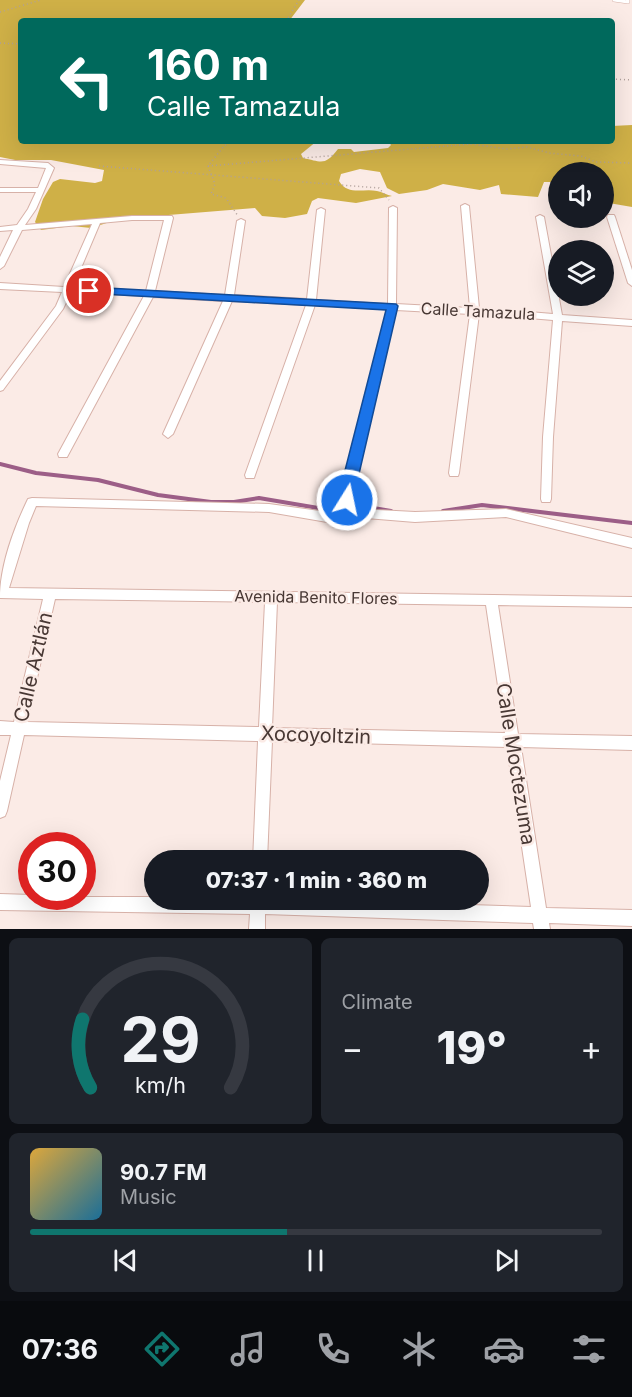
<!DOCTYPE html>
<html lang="en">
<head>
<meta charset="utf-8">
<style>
  :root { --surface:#171b24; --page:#20242c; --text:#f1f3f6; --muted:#9ea1a6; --line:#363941; --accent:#0f766e }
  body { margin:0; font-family:Inter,sans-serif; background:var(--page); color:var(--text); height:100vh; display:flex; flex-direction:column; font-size:22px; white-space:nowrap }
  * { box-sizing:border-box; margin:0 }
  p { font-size:20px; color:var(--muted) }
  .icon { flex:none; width:33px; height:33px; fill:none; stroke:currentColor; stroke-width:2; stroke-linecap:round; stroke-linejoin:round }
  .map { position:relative; height:929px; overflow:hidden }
  .details { display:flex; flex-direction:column; gap:9px; padding:9px; background:#0d0f14; flex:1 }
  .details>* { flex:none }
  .hud { position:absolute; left:18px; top:18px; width:597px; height:126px; border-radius:6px; box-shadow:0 6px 24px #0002; background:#00695c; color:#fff; overflow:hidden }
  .tools { position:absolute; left:548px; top:162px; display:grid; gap:12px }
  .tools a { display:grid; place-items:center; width:66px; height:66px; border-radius:50%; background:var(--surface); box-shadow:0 6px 24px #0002; font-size:30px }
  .speed { position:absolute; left:18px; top:832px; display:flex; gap:12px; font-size:30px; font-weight:700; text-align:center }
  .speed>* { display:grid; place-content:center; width:78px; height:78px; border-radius:50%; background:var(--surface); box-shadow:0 6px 24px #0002; line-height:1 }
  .speed .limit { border:9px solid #d22; background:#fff; color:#111 }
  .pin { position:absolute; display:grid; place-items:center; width:51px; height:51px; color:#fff; margin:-26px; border:3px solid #fff; border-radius:50%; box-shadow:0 2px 6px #0007 }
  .me { position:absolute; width:66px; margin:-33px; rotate:10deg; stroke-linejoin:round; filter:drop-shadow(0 0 4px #0008) }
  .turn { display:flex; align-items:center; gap:21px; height:126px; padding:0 30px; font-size:27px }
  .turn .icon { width:78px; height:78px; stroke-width:2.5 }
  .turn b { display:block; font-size:42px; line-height:51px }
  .big { font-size:45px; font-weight:800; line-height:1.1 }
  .details .widget { flex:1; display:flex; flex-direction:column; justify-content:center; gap:9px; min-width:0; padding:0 21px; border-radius:9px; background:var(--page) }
  .details .dial { align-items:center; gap:0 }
  .dial svg { height:156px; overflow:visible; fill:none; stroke:var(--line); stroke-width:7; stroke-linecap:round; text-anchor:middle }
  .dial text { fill:var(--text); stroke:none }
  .song { display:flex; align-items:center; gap:18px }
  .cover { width:72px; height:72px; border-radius:9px; background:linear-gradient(135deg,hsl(40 70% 55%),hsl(200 70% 35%)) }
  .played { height:6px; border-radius:3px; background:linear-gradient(90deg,var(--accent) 45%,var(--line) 45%) }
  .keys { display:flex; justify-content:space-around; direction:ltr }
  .heat { display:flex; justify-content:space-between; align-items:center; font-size:33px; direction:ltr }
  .details .tiles { flex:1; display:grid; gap:9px; grid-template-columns:1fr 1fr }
  .widget:last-child { grid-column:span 2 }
  .trip { position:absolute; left:144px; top:850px; width:345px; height:60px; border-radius:30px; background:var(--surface); box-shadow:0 6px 24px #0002; font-weight:800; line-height:60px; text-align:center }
  .tabs { display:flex; height:96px; justify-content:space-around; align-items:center; background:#090b0e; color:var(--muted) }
  .tabs .icon { width:42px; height:42px }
  .tabs .selected { color:var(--accent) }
  .tabs b { font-size:27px; color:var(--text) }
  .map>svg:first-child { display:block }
</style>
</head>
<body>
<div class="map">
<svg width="632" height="929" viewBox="0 0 632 929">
  <rect width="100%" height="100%" fill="#fbebe6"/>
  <path fill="#cfb047" d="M0 0H305L289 21H21V141H317L301 154 303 158C322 162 325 166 338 149H351L354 152 388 148 391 145 388 141H612V126L632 125V207L603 202V172H558V182H544L538 197 501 194 499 185 480 190 443 184 427 190 399 194 387 188 380 172 360 169 341 174 339 181C348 196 363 188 377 191 382 192 387 195 392 196L356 203 318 198 312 201 307 214 285 218 262 216 255 208 119 219 91 228 72 226 41 230 35 222 43 199 53 182 60 179 95 183 102 181 104 170 51 160H15L0 157Z"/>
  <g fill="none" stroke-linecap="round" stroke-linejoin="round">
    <g stroke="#9c5e87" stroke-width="4">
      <path d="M0 464 36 473 98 480 158 495 211 502H234L259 498 330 510 350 504 391 511"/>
      <path d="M443 511 482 505 632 523"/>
    </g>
    <defs>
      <path id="lane" d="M614 0 628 2V0"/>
      <g id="street">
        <path d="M0 160 48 163 54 168 36 209 25 225 132 216H172L173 218 155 291 225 295 237 221 241 219 245 221 234 295 307 299 317 210 321 208 325 210 316 300 388 304 389 208 393 206 397 208 396 304 470 308 461 206 465 204 469 206 479 308 553 314 536 217 540 215 544 217 562 315 632 320V326L562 321 553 437 551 499 550 502H542L541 499 543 437 553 320 479 314 459 473 458 476H450L449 473 470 314 396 310 351 494 358 509 415 512 506 509 632 538V548L506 517 415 522 354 517 327 522 269 512 36 506 29 523 9 588 632 597V607L498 605 518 734 632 736V750L521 747 546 908 632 910V926L549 923 550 929H534L533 923 265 914V929H249L250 914 0 910V894L32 895V897H154V900H309L531 907 507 747 272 741 267 861H253L258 741 24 735 7 811 5 816 0 818V781L11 735H0V721L14 722 43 599 0 598C0 566 14 528 28 499L32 498 269 504 327 512 347 510 341 494 387 309 315 305 255 475 254 478H246L245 475 306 305 232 301 173 434 168 438 163 434 223 301 153 297 67 457H59L58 454 144 296 71 292 63 309 3 390 0 391V381L56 306 62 292 0 289V283L64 287 92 224 22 230 4 266 0 269V257L13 230 0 231V227L17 225 28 209 36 192H0V188H38L46 168 0 164ZM132 220H164L146 291 73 287 100 223ZM55 599 265 602 259 727 27 722ZM277 602 486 605 505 733 272 728Z"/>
        <path d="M608 215H614L615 217 632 270V286L628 283 607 217Z"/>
      </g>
    </defs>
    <use href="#lane" stroke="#d7b1a8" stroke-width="4"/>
    <use href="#street" stroke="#d7b1a8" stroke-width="2"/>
    <g stroke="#b0a09b" stroke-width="1.5" stroke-dasharray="1 3" stroke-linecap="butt">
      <path d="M0 12 41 0"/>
      <path d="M286 21 299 0"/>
      <path d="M0 43 21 44"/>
      <path d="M612 79 632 80"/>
      <path d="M233 141 224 146 208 166 215 184 211 194 226 198 238 216"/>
      <path d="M468 141 471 144 507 149 527 147 549 153 581 156 596 162 632 163"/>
      <path d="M99 166 379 188 389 200"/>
      <path d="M208 166 471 144"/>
    </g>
    <use href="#lane" stroke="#fff" stroke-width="3"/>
    <use href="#street" fill="#fff" fill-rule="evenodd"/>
  </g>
  <path fill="#1a73e8" stroke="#114b97" stroke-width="1.5" d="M89 287 396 304 398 306 352 504H342L339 494 386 310 85 293 83 291Z"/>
  <g text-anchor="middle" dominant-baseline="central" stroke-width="5" stroke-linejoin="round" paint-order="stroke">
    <g font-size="16" fill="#483834" stroke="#fbebe6">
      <text transform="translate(478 311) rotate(3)">Calle Tamazula</text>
      <text transform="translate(316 597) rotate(1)">Avenida Benito Flores</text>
    </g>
    <g font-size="20" fill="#483834" stroke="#fbebe6">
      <text transform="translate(33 667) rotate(-77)">Calle Aztlán</text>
      <text transform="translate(316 735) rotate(2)">Xocoyoltzin</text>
      <text transform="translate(516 764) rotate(81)">Calle Moctezuma</text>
    </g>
  </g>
</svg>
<div class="tools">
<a><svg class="icon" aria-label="sound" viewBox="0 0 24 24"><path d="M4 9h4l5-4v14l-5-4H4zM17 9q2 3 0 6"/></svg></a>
<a><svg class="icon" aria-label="layers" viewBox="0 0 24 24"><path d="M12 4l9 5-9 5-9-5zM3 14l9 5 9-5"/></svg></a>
</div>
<div class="speed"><div class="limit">30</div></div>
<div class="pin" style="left:89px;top:291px;background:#d93025"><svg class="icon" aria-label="arrive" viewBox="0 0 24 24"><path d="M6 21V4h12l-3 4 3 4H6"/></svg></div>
<svg class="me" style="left:347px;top:500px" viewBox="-20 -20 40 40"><circle r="17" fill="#1a73e8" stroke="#fff" stroke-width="3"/><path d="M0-11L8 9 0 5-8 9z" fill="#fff"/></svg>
<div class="trip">07:37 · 1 min · 360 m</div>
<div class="hud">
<div class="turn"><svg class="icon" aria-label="left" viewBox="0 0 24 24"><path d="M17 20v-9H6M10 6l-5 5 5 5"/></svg><div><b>160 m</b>Calle Tamazula</div></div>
</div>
</div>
<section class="details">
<div class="tiles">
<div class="widget dial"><svg viewBox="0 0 100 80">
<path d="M14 69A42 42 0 1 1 86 69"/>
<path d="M14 69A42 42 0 0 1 10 34" stroke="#0f766e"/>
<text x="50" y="56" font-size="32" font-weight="700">29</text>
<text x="50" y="72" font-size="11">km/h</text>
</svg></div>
<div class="widget"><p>Climate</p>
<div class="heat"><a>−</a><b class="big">19°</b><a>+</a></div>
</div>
<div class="widget">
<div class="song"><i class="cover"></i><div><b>90.7 FM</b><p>Music</p></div></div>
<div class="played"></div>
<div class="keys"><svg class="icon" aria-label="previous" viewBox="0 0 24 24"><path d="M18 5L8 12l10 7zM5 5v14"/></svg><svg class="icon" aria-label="pause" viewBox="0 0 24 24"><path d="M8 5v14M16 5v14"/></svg><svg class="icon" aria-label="next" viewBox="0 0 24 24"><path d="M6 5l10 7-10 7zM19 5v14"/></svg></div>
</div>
</div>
</section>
<nav class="tabs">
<b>07:36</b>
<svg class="icon selected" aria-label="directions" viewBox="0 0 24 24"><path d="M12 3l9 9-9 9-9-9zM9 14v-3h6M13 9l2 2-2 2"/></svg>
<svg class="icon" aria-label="music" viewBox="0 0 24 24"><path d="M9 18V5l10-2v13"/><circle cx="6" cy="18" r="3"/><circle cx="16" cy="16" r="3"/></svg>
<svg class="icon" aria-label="phone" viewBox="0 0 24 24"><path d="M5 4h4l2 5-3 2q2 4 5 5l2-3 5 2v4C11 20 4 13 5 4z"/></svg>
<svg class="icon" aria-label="climate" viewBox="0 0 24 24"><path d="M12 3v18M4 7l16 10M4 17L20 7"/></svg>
<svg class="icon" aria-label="car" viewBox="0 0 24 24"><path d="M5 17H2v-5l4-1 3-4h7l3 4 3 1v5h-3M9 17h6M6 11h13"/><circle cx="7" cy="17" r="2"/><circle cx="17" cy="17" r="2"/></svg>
<svg class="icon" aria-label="filters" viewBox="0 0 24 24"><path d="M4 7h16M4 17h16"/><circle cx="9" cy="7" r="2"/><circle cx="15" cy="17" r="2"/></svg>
</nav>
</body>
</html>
